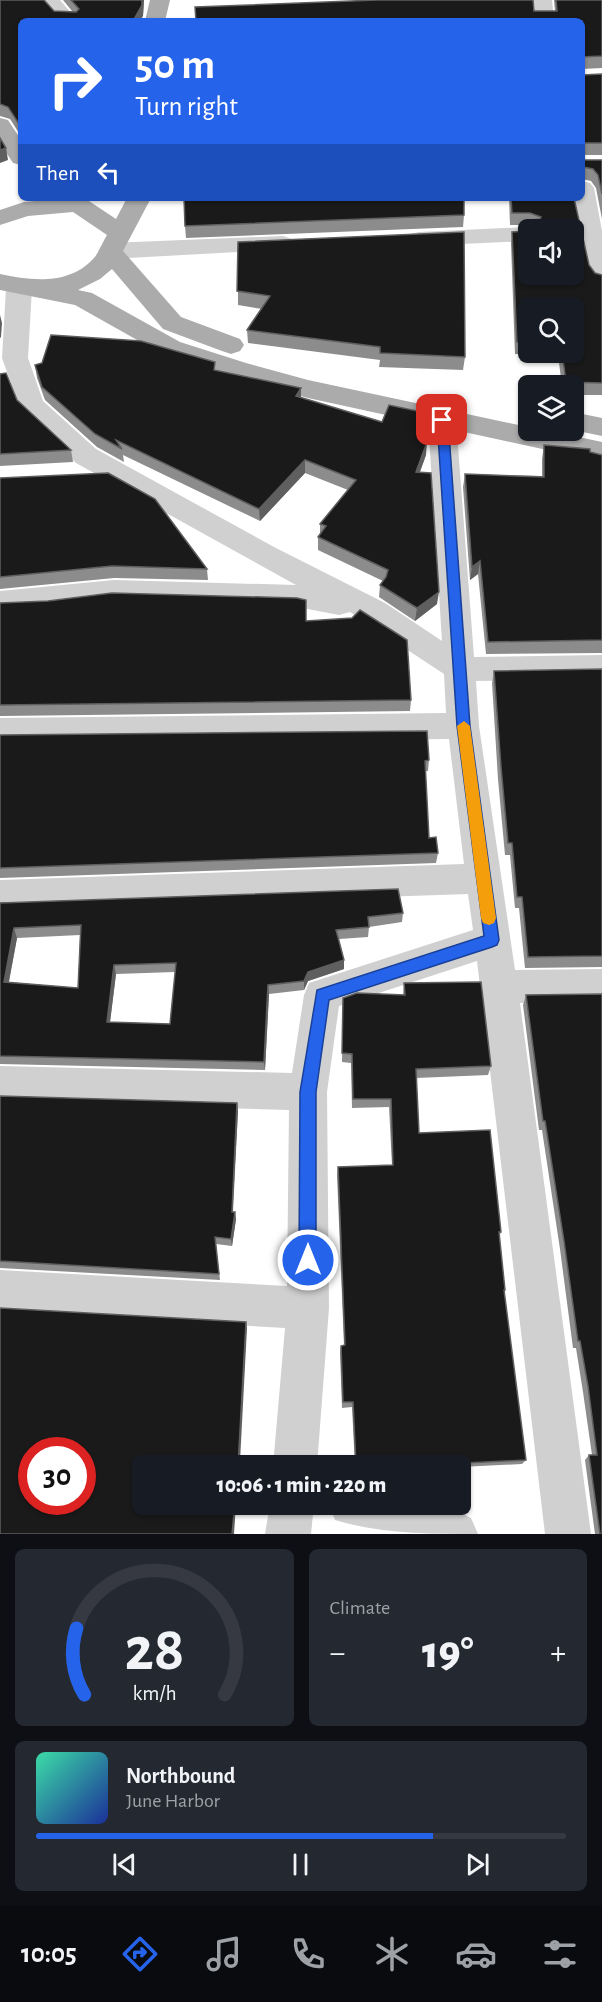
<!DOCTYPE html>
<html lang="en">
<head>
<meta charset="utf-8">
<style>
  :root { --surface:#171b24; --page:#242831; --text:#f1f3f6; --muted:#9ea1a6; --line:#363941; --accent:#2563eb }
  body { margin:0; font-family:"Alegreya Sans",sans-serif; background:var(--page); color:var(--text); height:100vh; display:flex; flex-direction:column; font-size:22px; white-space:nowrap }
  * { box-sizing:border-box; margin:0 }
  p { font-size:20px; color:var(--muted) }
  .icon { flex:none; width:33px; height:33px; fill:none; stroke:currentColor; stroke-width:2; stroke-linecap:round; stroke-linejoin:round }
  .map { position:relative; height:1534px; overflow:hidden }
  .panel { display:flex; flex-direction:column; gap:15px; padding:15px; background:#0d0f14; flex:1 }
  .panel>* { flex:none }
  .guide { position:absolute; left:18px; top:18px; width:567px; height:183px; border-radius:9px; box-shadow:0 2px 4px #0004; background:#2563eb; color:#fff; overflow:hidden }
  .buttons { position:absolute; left:518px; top:219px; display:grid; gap:12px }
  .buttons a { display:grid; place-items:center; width:66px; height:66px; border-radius:9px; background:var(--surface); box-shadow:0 2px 4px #0004; font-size:30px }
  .speed { position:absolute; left:18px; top:1437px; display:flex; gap:12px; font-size:30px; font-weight:700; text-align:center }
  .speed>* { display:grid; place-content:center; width:78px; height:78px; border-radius:50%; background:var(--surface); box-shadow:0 2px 4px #0004; line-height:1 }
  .speed .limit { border:9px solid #d22; background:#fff; color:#111 }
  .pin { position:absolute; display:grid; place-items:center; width:51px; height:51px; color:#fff; margin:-26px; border-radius:12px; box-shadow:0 3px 9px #0006 }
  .me { position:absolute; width:66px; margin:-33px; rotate:0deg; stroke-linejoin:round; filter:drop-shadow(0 0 4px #0008) }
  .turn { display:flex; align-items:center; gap:21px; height:126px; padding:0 18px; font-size:27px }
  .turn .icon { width:78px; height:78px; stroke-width:2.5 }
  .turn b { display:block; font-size:42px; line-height:51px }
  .then { display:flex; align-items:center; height:57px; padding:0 18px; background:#0003; gap:12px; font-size:22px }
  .big { font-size:45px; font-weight:800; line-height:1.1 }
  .panel .card { flex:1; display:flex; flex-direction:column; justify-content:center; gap:9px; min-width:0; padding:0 21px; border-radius:9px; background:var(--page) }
  .panel .dial { align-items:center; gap:0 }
  .dial svg { height:156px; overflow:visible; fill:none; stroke:var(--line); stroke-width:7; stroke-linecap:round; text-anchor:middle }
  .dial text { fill:var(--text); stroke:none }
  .song { display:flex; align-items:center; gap:18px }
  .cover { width:72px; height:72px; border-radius:9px; background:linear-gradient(135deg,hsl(160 70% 55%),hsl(230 70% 35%)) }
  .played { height:6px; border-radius:3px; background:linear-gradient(90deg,var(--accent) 75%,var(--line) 75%) }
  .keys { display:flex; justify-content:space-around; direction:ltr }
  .heat { display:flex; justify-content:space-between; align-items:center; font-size:33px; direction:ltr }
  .panel .tiles { flex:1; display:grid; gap:15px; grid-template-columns:1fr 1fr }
  .card:last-child { grid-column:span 2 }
  .trip { position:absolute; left:132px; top:1455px; width:339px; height:60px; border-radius:9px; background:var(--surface); box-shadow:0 2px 4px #0004; font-weight:800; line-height:60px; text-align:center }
  .menu { display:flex; height:96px; justify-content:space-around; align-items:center; background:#090b0e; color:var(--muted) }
  .menu .icon { width:42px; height:42px }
  .menu .current { color:var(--accent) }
  .menu b { font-size:27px; color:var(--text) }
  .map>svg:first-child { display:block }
</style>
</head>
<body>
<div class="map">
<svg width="602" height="1534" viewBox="0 0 602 1534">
  <rect width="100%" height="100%" fill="#fff"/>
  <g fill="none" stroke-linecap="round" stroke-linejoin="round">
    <g fill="#d0d0d0" fill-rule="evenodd">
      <path d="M39 0H60L78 21H57Z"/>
      <path d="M532 0H552L554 21H534Z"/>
      <path d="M582 181 590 183 594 188 602 231V285L593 283 589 277 572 198H582Z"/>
      <path d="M528 227 537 230H528V241L419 246 410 244 407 239 410 234 419 232Z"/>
      <path d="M283 236 292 239 295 244 292 249 110 259 101 256 98 251 101 246 110 243Z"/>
      <path d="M19 280 28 282 32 288 28 358 43 401 96 449 274 547 385 603 442 641 428 420 432 413 442 411 452 413 456 420 474 657 602 655V679L476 681 479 726 515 970 602 969V1003H520L591 1534H545L477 961 339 1006 327 1092 329 1308 317 1466H273L285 1328 0 1312V1270L287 1286 289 1110 0 1102V1066L292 1073 304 995 309 983 473 930 468 894 0 910V880L464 864 449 739 0 744V718L446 713 444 674 350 612 339 615 297 607 114 602 50 610 0 613V591L114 580 296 585 76 463 21 411 2 358 6 288 10 282Z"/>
      <path d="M270 1504H314L311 1534H265Z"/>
      <path d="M329 1504H443L471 1518 478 1534C430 1534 380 1534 335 1520Z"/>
    </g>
    <g fill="#ababab" fill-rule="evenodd">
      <path d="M150 0H170L165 21H145Z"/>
      <path d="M0 118 8 120 21 140V165L13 163 0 143Z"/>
      <path d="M65 198 86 199 116 219 127 198H151L123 251 181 317 240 339 244 345 240 351 231 354 222 351 163 329 112 269 100 279 78 290 92 293 180 342 246 363 308 380 528 427V430H546L602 442V462L308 398 228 375 162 354 75 305 0 290V274C32 281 69 285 93 259 99 253 102 243 107 235L73 212 28 216 0 225V210L24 202Z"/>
      <path d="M573 412 602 418V436L573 430Z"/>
    </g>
  </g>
  <g fill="#8c8c8c" fill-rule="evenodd">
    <path d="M0 0 54 11H72L63 0H144L143 16 21 21V136L10 119 0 116Z"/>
    <path d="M554 0H602V68L582 69V75L602 74V155H583V160H602V219L596 188 591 181 582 179 534 11H555Z"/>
    <path d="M509 198H574L589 265 595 273 602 275V395H573V386H562L558 355 515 354 511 244 512 232 573 230H531V226L528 225H510ZM528 308 573 352H528Z"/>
    <path d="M464 215 463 227 186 238 185 226Z"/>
    <path d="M238 242 465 357 463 370 379 367 380 360 248 343 247 330 262 309 238 305Z"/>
    <path d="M35 365 215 371 382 422 421 426 425 441 426 455 420 472 437 604 415 621 379 597 380 585 383 581 318 550V537L320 534V524L348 490 305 473 260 521 123 455 124 462 97 447 45 400 37 378Z"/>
    <path d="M0 374 17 400 71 450 73 462 0 466Z"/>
    <path d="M544 445 602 455V653L486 654 478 574 470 580 463 487 465 474 542 476V459Z"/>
    <path d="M0 478 207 569 208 580 114 578 0 589Z"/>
    <path d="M0 603 306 621 411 700 410 711 0 716Z"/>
    <path d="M602 669V967L525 968 519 908H515L510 855H505L498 779 492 683 494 671Z"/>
    <path d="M0 735 429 760 428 771H425L429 838 438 853 436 863 0 878Z"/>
    <path d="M0 902 403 913 402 922 369 927 368 937 339 939 344 960V969L308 981 304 990 269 994 265 1070 0 1064ZM80 935 78 988 9 982 17 938ZM175 972 170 1024 110 1022 116 974Z"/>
    <path d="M404 983 491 1066 488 1075 416 1078 419 1133 501 1232 499 1237 505 1290 504 1294 526 1460 522 1464 460 1467V1466H355L352 1407 342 1408 340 1352 341 1346 344 1345 337 1175 338 1167 392 1165 389 1107 352 1108 351 1063 342 1062 343 998 403 995Z"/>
    <path d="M602 994V1534H595L585 1460 589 1455H592L583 1392 576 1348H573L560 1249 542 1130H539L523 1005 526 995Z"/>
    <path d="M0 1096 237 1103 238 1111 233 1212H235L236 1219 232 1246 216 1244 220 1280 0 1268Z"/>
  </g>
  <g fill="#5f5f5f">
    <path d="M142 0H144L143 16 140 21H133Z"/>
    <path d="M6 148 8 160 0 163V150Z"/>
    <path d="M0 315 2 323 1 337 0 338Z"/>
    <path d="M301 388V401L296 396Z"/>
    <path d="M422 412 421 425 416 438 417 425Z"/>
    <path d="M427 427 426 440 421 453 422 440Z"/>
    <path d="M427 442 426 455 415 485 416 472Z"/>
    <path d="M305 460V473L260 521 259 509Z"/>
    <path d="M480 561 478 574 470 580 472 567Z"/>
    <path d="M439 592 437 604 415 621 417 608Z"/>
    <path d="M14 928 17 938 7 991 4 982Z"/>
    <path d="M344 960V969L308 981 304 990V981L308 972Z"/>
    <path d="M114 965 116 974 109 1030 107 1022Z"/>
    <path d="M268 985 269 994 265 1070 264 1062Z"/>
    <path d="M237 1103 238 1111 232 1219V1212Z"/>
    <path d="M235 1212 236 1219 232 1246 231 1239Z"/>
    <path d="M246 1322 247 1328 240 1461 239 1466H238Z"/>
    <path d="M235 1504H236L234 1534H232Z"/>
  </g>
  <g fill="#1a1a1a" stroke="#5f5f5f" stroke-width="1.5" fill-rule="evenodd">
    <path d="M0 0H44L54 11 76 12 79 9 71 0H142V5L133 21H21V133V127L8 107 0 104Z"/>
    <path d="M377 0H533L534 11H557L556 0H602V56L582 57V75L602 74V143H583V160H602V194L598 175 593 169 583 167 582 182V21H196L195 7Z"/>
    <path d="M0 138 6 148 0 150Z"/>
    <path d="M184 198H464V215L185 226Z"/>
    <path d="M511 198H574L589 265 595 273 602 275V383L566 382 562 352H573V308H528V342H517L512 232 528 231V274H573V230H531L532 220 540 219 541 217 530 213H512Z"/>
    <path d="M464 232 465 357 380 353V347L247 330 270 296 237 291 238 242Z"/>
    <path d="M51 335 141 341 215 362 214 370 301 388 296 396 382 422 389 405 422 412 417 425 427 427 422 440 427 442 416 472 431 473 439 592 417 608 380 585 386 577 388 570 318 537 326 526 320 524 356 480 305 460 259 509 116 440 122 449 95 434 42 387 35 365 42 363Z"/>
    <path d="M6 373 17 400 71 450 0 454V374Z"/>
    <path d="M544 445 590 449V452L602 455V640L488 642 480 561 472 567 465 474 544 477Z"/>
    <path d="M108 473 155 499 207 569 112 566 0 577V478Z"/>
    <path d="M112 593 297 598 306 600V621L352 618 360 610 407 640 411 700 0 705V603L48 601Z"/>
    <path d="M602 669V956L528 957 522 897H517L512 843H508L501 767 494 671Z"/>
    <path d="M427 731 429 760 425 761 429 838 436 837 438 853 0 868V735Z"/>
    <path d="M398 889 403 913 368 917 369 927 336 930 344 960 308 972 304 981 268 985 264 1062 0 1056V903ZM81 925 78 988 4 982 14 928ZM176 963 170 1024 107 1022 114 965Z"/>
    <path d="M481 982 491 1066 416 1069 419 1133 490 1130 501 1232H499L505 1290H504L526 1460 446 1464V1466H356L353 1402H343L341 1346 345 1345 338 1167 393 1165 391 1099H353L352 1054 342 1053 343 998 357 993 405 995 404 983Z"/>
    <path d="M602 994V1534H600L589 1455H597L588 1386 580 1341H578L564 1241 545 1121H543L526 995Z"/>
    <path d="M0 1096 237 1103 232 1212H235L231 1239 215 1237 219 1274 0 1261Z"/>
    <path d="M0 1308 246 1322 238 1466H142V1504H235L232 1534H0ZM32 1450H82V1502H32Z"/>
  </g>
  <path fill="#2563eb" stroke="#184099" stroke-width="1.5" d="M442 416 448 420 470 726 499 940 497 945 492 947 329 1000 316 1092V1260L314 1266 308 1268 302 1266 299 1260 300 1092 317 990 484 936 457 726 437 420Z"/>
  <path fill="#f59e0b" d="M464 721 470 726 496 918 494 923 489 925 483 923 481 918 457 726Z"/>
</svg>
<div class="buttons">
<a><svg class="icon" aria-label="sound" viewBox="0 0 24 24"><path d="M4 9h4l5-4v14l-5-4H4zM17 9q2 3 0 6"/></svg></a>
<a><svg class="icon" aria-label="search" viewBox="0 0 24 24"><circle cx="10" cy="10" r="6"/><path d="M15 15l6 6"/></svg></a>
<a><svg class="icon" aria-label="layers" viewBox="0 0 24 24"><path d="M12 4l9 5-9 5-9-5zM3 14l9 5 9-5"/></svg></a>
</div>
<div class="speed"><div class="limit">30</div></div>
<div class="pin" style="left:442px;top:420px;background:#d93025"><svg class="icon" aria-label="arrive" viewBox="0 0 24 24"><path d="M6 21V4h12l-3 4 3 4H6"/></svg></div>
<svg class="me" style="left:308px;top:1260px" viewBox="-20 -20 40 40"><circle r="17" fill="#2563eb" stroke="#fff" stroke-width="3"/><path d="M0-11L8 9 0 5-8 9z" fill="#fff"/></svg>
<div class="trip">10:06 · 1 min · 220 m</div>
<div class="guide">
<div class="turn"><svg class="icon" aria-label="right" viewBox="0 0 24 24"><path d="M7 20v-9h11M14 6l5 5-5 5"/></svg><div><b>50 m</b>Turn right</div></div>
<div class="then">Then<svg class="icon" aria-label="left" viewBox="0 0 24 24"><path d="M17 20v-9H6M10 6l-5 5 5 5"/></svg></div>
</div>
</div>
<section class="panel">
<div class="tiles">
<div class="card dial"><svg viewBox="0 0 100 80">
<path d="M14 69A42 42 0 1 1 86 69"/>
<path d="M14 69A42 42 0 0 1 10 35" stroke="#2563eb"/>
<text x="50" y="56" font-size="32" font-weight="700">28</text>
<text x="50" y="72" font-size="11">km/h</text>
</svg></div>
<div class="card"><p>Climate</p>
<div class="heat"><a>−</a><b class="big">19°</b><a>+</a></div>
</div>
<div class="card">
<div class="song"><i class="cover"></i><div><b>Northbound</b><p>June Harbor</p></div></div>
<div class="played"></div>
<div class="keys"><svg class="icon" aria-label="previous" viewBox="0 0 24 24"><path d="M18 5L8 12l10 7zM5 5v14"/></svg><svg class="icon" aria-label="pause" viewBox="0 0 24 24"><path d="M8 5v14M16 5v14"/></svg><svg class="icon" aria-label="next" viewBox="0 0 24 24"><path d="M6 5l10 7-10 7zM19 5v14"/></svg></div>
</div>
</div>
</section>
<nav class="menu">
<b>10:05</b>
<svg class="icon current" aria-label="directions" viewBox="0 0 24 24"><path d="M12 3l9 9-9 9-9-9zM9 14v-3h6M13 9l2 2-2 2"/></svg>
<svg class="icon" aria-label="music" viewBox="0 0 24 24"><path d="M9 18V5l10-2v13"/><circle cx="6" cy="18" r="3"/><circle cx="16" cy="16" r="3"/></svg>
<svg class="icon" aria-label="phone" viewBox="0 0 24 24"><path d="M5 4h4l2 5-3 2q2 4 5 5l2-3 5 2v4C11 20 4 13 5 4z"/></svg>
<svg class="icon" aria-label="climate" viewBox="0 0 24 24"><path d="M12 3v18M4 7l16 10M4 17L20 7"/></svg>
<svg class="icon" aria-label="car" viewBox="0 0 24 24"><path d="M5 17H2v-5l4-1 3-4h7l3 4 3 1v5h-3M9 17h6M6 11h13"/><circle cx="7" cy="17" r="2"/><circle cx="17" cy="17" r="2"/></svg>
<svg class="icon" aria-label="filters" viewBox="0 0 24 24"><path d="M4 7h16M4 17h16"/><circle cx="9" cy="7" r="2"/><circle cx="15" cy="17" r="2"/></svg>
</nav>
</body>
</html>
